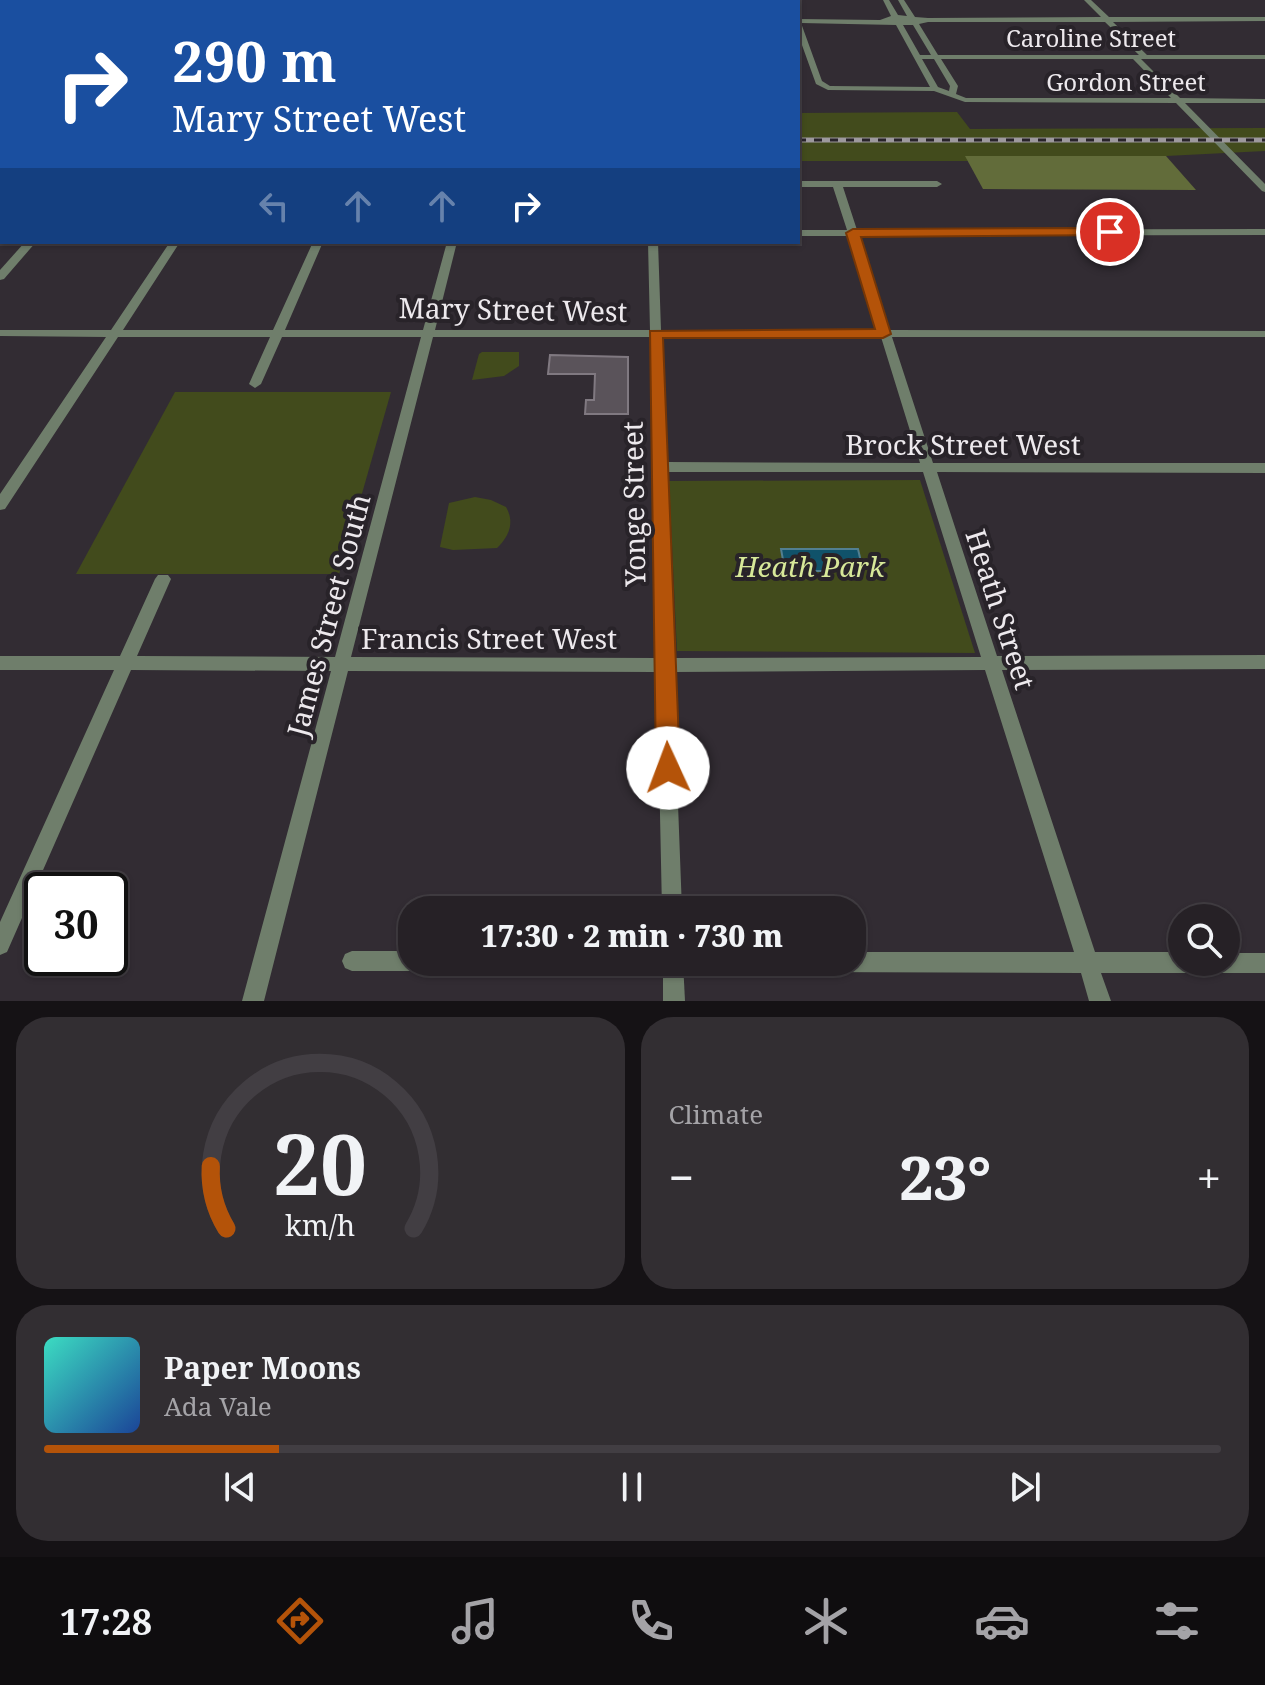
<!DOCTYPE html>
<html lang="en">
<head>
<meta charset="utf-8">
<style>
  :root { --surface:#262126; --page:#322e32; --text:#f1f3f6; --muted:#a4a3a7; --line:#423e43; --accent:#b45309 }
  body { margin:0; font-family:"Noto Serif",serif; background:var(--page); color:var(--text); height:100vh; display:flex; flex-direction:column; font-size:30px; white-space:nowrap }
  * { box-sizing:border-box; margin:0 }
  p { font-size:26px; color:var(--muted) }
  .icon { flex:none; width:44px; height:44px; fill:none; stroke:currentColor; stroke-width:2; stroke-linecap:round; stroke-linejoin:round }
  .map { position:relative; height:1001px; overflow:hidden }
  .side { display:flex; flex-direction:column; gap:16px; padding:16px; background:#151215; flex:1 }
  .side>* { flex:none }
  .hud { position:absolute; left:0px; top:0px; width:800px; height:244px; box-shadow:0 2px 6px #0004,0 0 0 2px var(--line); background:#1a4fa0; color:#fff; overflow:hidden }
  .fabs { position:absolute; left:1168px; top:904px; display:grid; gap:16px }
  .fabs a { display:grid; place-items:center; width:72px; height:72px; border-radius:50%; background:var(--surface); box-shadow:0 2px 6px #0004,0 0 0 2px var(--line); font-size:40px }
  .speed { position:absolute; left:24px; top:872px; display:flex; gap:16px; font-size:40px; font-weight:700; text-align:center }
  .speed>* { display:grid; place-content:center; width:104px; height:104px; border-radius:50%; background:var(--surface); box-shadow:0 2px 6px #0004,0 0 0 2px var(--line); line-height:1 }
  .speed .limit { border:4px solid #111; border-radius:12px; background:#fff; color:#111 }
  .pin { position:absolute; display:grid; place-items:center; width:68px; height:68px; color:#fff; margin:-34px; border:4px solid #fff; border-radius:50%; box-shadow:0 2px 8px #0007 }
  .me { position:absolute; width:88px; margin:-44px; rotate:358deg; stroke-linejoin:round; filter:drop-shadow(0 0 6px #0008) }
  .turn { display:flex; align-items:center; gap:28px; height:168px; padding:0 40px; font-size:36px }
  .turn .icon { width:104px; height:104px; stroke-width:2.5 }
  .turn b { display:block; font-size:56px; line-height:68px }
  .lanes { display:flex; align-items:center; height:76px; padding:0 40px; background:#0003; justify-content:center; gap:40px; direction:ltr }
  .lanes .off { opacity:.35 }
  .big { font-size:60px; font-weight:800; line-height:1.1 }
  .side .card { flex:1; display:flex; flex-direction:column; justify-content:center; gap:12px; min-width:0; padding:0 28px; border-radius:32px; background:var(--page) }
  .side .dial { align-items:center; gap:0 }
  .dial svg { height:208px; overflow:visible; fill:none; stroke:var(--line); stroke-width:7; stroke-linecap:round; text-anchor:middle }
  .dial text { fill:var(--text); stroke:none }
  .song { display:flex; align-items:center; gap:24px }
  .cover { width:96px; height:96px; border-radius:12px; background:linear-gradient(135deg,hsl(170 70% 55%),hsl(220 70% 35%)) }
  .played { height:8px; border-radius:4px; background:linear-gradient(90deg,var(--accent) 20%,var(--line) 20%) }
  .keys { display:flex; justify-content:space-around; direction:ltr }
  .heat { display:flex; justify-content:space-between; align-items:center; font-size:44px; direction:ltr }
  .side .tiles { flex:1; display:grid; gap:16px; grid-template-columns:1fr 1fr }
  .card:last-child { grid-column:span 2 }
  .trip { position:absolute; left:398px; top:896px; width:468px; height:80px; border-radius:32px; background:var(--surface); box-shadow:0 2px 6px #0004,0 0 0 2px var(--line); font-weight:800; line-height:80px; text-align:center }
  .tabs { display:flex; height:128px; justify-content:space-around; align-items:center; background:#0f0d0f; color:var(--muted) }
  .tabs .icon { width:56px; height:56px }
  .tabs .selected { color:var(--accent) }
  .tabs b { font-size:36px; color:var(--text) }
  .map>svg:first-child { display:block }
</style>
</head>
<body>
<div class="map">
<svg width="1265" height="1001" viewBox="0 0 1265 1001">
  <rect width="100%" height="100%" fill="#322c33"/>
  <g fill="#424b1c">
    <path d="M957 112 970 129 1265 128V151L1166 156H966L968 161H798V113Z"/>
    <path d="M482 352H519V366L504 376 472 380 479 354Z"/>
    <path d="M175 392H391L339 574H76Z"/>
    <path d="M920 480 975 653 677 651 669 481Z"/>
    <path d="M475 497 491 500 506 507C515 523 509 536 497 548L453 550 440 547 449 503Z"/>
  </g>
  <path fill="#626c3a" d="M965 156H1166L1196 190 983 189Z"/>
  <path fill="#10526a" stroke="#527f91" stroke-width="2" d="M781 549H858L863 571H785Z"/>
  <path fill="#5a535a" stroke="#807981" stroke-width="2" d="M550 355 628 357V414H585L586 400H594L595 374H548Z"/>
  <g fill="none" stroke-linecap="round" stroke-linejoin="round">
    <g fill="#6f7e6b" fill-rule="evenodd">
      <path d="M883 0H889L898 15 907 16 898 0H904L915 17 928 18 1101 17 1084 0H1091L1109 17H1265V21L1113 22 1147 55H1265V59H1141L1180 98 1265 99V103H1185L1265 184V192L1262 191 1176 103 965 102 934 91 828 90 816 84 798 34V19L880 20 891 16ZM928 22H1105L1139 55H938L919 24ZM801 23 896 25 930 87 830 86 822 81ZM903 25H913L931 55H920ZM922 59H934L950 86 949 91 938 87ZM941 59H1133L1171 98H966L956 94 958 86Z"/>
      <rect x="0" y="18" width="2" height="4"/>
      <rect x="0" y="100" width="2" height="4"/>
      <path d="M798 181H937L942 184 937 187H843L857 230 1265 229V235L859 236 890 330 1265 331V337H892L933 463H1265V473L937 472 997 656 1265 655V669L1002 670 1095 952H1182V962H1226V953H1265V973H1101L1111 1001H1089L1081 973 808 972 801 969 798 962H852V952H1074L985 670 673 672 682 910H662L657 672 348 671 264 1001H242L331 671 131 670 7 952 0 955V922L114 670H0V656H120L155 579 158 575H168L171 579 137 656 335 657 421 337H282L261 384 255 388 249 384 270 337H118L5 509 0 510V494L106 337 0 336V330H111L170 242H180L123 330H273L313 242H323L285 330H423L447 242H457L435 330H650L648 242H658L661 330H878L849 236H798V230H847L833 187H798ZM433 337H650L657 658 351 657ZM661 337H881L920 463 666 462ZM666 472H923L981 657 673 658Z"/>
      <path d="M25 242H36L4 279 0 280V270Z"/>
      <path d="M352 951H412V962H422L419 968 412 971H352L345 968 342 961 345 954Z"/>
      <path d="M663 962H683L685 1001H663Z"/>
    </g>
    <defs>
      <path id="rail" d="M798 140H1265"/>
    </defs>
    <use href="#rail" stroke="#9d999e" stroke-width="5"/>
    <use href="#rail" stroke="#282329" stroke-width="3" stroke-dasharray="8" stroke-linecap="butt"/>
  </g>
  <path fill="#b45309" stroke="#753606" stroke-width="2" d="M1110 228 1117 232 1115 235 861 237 891 334 883 338H663L680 768 676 775 668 779 660 775 656 768 650 331 875 329 846 233 853 229Z"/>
  <g text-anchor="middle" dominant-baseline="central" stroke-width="8" stroke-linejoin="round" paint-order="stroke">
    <g font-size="24" fill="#ede9ed" stroke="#282329">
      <text x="1091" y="37">Caroline Street</text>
      <text x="1126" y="81">Gordon Street</text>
    </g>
    <g font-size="28" fill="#ede9ed" stroke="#282329">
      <text transform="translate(513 309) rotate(1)">Mary Street West</text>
      <text x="963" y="444">Brock Street West</text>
      <text transform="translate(633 504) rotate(-91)">Yonge Street</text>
      <text transform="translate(1001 609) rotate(72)">Heath Street</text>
      <text transform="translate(328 615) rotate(-75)">James Street South</text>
      <text x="489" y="638">Francis Street West</text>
    </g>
    <g font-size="28" font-style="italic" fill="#d7e899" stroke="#282329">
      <text x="810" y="566">Heath Park</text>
    </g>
  </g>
</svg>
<div class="fabs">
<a><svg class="icon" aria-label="search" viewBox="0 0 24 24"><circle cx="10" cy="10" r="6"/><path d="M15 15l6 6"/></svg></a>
</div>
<div class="speed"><div class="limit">30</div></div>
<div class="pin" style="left:1110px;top:232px;background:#d93025"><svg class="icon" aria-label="arrive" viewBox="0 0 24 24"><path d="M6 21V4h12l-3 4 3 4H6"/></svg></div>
<svg class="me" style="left:668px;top:768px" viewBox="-20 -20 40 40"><circle r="19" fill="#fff"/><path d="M0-13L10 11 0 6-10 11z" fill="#b45309"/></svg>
<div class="trip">17:30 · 2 min · 730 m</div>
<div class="hud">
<div class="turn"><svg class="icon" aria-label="right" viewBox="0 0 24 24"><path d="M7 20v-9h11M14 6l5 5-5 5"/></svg><div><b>290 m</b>Mary Street West</div></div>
<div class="lanes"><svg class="icon off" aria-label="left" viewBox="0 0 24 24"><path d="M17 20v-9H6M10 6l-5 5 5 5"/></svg><svg class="icon off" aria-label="ahead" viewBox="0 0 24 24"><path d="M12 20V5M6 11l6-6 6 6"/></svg><svg class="icon off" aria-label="ahead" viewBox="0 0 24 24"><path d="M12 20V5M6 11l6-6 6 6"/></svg><svg class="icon" aria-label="right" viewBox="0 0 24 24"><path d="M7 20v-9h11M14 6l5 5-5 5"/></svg></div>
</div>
</div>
<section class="side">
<div class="tiles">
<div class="card dial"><svg viewBox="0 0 100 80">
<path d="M14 69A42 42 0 1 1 86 69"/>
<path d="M14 69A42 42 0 0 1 8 45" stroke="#b45309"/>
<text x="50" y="56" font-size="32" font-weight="700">20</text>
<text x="50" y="72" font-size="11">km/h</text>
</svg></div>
<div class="card"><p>Climate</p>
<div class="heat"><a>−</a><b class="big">23°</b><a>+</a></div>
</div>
<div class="card">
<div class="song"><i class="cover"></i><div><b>Paper Moons</b><p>Ada Vale</p></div></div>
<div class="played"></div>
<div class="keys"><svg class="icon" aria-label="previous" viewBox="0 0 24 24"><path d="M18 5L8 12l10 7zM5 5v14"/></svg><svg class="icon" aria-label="pause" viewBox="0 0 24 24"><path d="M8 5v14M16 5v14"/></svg><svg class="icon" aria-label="next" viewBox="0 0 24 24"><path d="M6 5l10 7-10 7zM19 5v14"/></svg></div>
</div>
</div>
</section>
<nav class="tabs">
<b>17:28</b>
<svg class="icon selected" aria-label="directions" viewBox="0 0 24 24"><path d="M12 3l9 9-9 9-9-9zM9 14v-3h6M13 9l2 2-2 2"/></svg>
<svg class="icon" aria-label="music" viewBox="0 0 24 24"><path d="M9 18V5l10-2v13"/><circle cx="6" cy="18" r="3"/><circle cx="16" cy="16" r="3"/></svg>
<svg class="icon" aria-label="phone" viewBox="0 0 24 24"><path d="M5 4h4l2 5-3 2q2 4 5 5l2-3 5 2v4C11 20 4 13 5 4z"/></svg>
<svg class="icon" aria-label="climate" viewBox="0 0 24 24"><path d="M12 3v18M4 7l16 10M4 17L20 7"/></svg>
<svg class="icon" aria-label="car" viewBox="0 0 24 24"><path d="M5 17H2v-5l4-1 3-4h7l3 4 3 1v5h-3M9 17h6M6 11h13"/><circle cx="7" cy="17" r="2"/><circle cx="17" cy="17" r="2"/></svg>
<svg class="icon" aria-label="filters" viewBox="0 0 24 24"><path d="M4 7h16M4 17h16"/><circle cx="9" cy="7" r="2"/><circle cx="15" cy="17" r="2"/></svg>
</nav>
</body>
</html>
